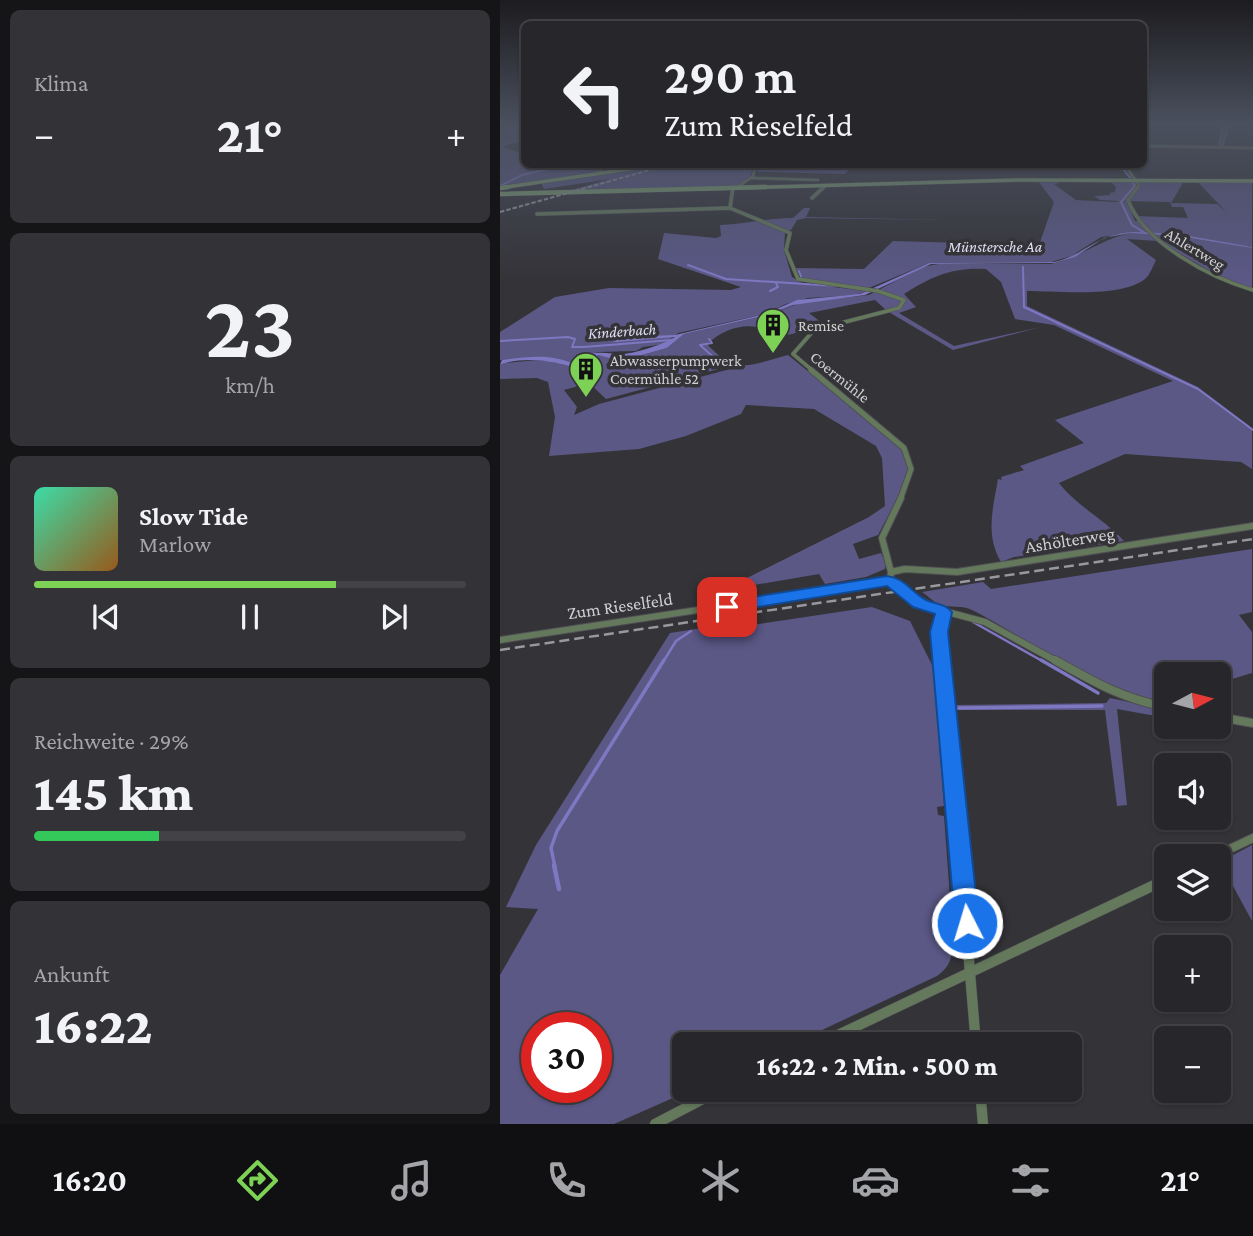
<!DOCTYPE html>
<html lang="de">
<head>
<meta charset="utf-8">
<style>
  :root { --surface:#27262a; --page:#333236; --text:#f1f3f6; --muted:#a4a5a8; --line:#434347; --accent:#7dd154 }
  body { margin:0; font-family:"Crimson Pro",serif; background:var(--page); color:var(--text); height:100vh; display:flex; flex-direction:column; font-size:26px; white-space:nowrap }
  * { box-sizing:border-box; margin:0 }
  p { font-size:23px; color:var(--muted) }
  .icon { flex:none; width:38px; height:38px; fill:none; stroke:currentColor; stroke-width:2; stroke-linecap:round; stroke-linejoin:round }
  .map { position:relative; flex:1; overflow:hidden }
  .sheet { display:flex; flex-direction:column; gap:10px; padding:10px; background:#151517; width:500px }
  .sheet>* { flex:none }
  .top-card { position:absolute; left:21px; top:21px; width:626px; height:147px; border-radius:10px; box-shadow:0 2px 5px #0004,0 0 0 2px var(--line); background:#27262a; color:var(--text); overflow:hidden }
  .needle { width:46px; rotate:83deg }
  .fabs { position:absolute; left:654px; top:662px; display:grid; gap:14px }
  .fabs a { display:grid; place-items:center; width:77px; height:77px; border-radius:10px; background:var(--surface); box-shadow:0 2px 5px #0004,0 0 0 2px var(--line); font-size:35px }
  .speed { position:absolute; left:21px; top:1012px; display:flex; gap:14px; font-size:35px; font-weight:700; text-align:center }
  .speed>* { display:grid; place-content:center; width:91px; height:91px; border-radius:50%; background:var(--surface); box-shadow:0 2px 5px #0004,0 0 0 2px var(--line); line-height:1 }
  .speed .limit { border:10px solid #d22; background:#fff; color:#111 }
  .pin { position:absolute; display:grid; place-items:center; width:60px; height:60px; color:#fff; margin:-30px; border-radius:14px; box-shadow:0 4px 10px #0006 }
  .me { position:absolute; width:77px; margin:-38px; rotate:355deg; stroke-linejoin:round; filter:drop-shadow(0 0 5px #0008) }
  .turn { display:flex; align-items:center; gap:24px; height:147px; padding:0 28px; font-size:32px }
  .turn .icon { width:91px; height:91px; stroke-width:2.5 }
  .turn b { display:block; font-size:49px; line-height:60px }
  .big { font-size:52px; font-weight:800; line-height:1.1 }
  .sheet .widget { flex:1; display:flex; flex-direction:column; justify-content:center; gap:10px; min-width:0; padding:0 24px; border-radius:10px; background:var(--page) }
  .sheet .dial { align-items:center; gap:0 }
  .dial b { font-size:91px; line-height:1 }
  .song { display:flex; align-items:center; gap:21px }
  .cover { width:84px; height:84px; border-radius:10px; background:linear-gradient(135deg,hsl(160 70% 55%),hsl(30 70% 35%)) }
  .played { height:7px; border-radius:4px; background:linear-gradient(90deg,var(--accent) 70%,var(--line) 70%) }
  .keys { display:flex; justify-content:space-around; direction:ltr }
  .heat { display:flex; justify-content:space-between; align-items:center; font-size:38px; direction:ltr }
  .charge { height:10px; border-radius:5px; background:linear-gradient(90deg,#34c759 29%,var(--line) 0) }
  .trip { position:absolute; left:172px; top:1032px; width:410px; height:70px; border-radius:10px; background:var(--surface); box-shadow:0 2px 5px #0004,0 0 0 2px var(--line); font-weight:800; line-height:70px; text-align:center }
  .tabs { display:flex; height:112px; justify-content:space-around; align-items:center; background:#100f11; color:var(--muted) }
  .tabs .icon { width:49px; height:49px }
  .tabs .on { color:var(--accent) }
  .tabs b { font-size:32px; color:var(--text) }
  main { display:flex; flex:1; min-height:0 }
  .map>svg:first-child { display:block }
</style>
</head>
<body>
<main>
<section class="sheet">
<div class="widget"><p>Klima</p>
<div class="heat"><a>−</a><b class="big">21°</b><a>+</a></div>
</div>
<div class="widget dial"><b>23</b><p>km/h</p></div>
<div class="widget">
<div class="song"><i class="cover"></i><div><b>Slow Tide</b><p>Marlow</p></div></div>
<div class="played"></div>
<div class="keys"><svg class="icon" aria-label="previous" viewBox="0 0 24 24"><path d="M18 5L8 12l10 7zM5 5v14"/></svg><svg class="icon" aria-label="pause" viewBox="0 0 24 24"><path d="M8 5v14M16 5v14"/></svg><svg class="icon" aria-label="next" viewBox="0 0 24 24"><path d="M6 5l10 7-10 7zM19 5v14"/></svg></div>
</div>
<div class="widget"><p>Reichweite · 29%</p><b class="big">145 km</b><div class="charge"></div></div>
<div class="widget"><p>Ankunft</p><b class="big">16:22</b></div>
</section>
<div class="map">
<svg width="753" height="1124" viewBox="0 0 753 1124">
  <rect width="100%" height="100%" fill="#343338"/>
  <g fill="#5b5886" fill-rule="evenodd">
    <path d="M0 124H24V140L2 147 24 154V164L105 167 93 175 167 165H255L249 178 237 186 68 191 110 179 44 189 41 183 0 187Z"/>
    <path d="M259 165V164L353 165 345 174 257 172Z"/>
    <path d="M553 180 560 183 554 184 576 200 616 202 619 201 600 200 594 196 611 195 609 193 615 192 616 187 612 183 559 180 684 181 671 203 717 204 727 213 697 181 752 182V247L743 246 752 248V289L729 282 658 241 627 239 656 260C653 266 650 275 645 279 621 298 557 291 527 291V306L698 387 752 428V469L741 462 625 454 559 483C578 507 604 519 624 541L514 557 501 562C485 535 493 508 498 479L502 480 501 477 524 470 520 466 584 443 555 420 673 381 554 325 515 319 501 282 486 269C453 267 432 276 404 294L416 307 399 313 454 346 541 327 453 350 387 311 362 316 386 310 375 300 309 313 326 326 279 337C256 320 230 324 207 344 237 376 249 365 288 355L404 449 411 459 406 482 378 535 353 544 359 559 381 553 386 564 385 569 366 577 325 584 319 574 254 585 224 599 197 603 369 517 385 506 382 458 376 446 314 409 246 405 241 414 186 436 139 449 49 456 55 417 48 382 37 378 0 379V365L5 363C20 362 36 359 50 361 69 364 72 373 94 364L98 355 135 357 167 348 184 334 267 315 303 302 369 295 422 267 438 264H551C579 258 600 240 627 234L601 237 571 256 551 262 429 263 369 288 302 279 295 268 364 269 393 241 539 245 554 202 538 181ZM623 201 670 202 672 207H683L688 218 636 216 642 221H635L627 202ZM230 366 234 368 99 404 74 415 77 407 64 390 89 383 106 399Z"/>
    <path d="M304 208H310L306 217 446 220 306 218 297 220 291 230 285 231 284 250 292 277 302 283 366 291 357 295 308 298 286 304 265 314 178 333 165 344 143 347 136 351 98 352 89 355 90 362 75 365 54 358 0 360V332L55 297 109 288 231 290 241 287 158 259 164 233 216 238 221 236 220 225C246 224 266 218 293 218Z"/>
    <path d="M752 549V612L739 615 752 632V673L719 683V674H667V698C626 710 514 630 472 610 463 605 450 608 440 605 434 602 428 596 422 592L483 582 491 589Z"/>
    <path d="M372 607 410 621 433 667 444 806 437 807 438 815 444 816 453 940C452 957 451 966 437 976L290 1045H184V1090H191L114 1124H0V975L38 909 6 907 36 845 170 633 202 628 205 632ZM96 1027V1087H37V1027Z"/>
    <path d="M610 698 667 710V718L617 709 627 805 617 806 605 710H456L454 705 606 703Z"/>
    <path d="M752 845V921L720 862Z"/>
  </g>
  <path fill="#7e77c1" d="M631 232C672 231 712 240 752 247V248L678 236 630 233 604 238 575 257 554 263 431 264 365 295 293 305 267 315 184 334 167 348 135 357 110 358 98 355 95 363C77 373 68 364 51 362 38 359 12 359 0 365L2 360C19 358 38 355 54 358 67 360 74 366 88 363L90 354C102 351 111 354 123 354 136 353 165 344 175 337L116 342 99 338 175 335 265 314 297 300 360 294 429 263 554 262C585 255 593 236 631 232Z"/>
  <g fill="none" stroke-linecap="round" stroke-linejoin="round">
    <g stroke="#7e77c1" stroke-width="2">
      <path d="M719 146 723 127"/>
      <path d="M619 164 631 179"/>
      <path d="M632 181 635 186 621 202 632 225 645 233"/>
      <path d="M0 186 22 175 70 164"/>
      <path d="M188 265 226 279 337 286"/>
      <path d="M523 267 524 307 698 389 753 430"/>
      <path d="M299 271 301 277"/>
      <path d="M270 291 278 287 276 283"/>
      <path d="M209 339 212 343 200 345 220 363"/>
      <path d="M0 341 68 337 75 339 72 347H84L171 340"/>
    </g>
    <g stroke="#7e77c1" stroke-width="2.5">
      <path d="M473 622 544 662"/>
      <path d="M163 662 176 641 191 631"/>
    </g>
    <g stroke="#7e77c1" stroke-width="3.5">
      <path d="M541 660 598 693"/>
      <path d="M459 708 602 706"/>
      <path d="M55 867 51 848 57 831 164 660"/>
    </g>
    <path stroke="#7e77c1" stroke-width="4.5" d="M54 865 59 889"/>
    <defs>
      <g id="street-far5">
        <path d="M644 146 753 148"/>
        <path d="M722 147 728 124"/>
        <path d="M624 164 639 185 636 189"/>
        <path d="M95 174 110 164"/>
        <path d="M251 178 318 180"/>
        <path d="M238 187 253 176 256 164"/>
        <path d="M322 189 326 185"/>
      </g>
      <g id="street-far4">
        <path d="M638 187 628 200C644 243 711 278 753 290"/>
        <path d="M312 198 324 187"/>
        <path d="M230 208 233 187"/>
        <path d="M37 214 230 208 290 233 286 250 298 279 378 291 404 300 399 308 314 330 293 354 313 371"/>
      </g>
      <path id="street-far3" d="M311 370 404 448 411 469 400 500"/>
      <g id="street-far2">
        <path d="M391 572 405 569 457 572 753 526"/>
        <path d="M390 581 391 572 382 538 401 498"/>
        <path d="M0 640 390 581 425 606 485 622 558 662"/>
        <path d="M442 662 439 632 444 612"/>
      </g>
      <g id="street-far1">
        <path d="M442 660 462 867"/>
        <path d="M555 660C592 681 625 700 667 707"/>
        <path d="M719 717 753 723"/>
        <path d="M715 856 753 838"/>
      </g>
      <g id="street">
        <path d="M461 865 476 1045"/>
        <path d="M317 1045 667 879"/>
        <path d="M480 1090 483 1124"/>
        <path d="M155 1124 220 1090"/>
      </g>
      <g id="secondary-far1">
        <path d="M0 188 164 164"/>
        <path d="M201 189 519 180 753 181"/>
      </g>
      <g id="secondary">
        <path d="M0 188 8 187"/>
        <path d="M0 194 266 187"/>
      </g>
    </defs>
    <use href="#street-far5" stroke="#504f54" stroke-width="3.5"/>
    <use href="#street-far4" stroke="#504f54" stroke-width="4.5"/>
    <use href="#street-far3" stroke="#504f54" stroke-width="7"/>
    <use href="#street-far2" stroke="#504f54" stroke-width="8"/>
    <use href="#street-far1" stroke="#504f54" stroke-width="10"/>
    <use href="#street" stroke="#504f54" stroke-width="11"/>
    <use href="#secondary-far1" stroke="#504f54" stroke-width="4.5"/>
    <use href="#secondary" stroke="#504f54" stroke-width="5"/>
    <use href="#street-far5" stroke="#64795c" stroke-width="2.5"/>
    <use href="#street-far4" stroke="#64795c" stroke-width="3.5"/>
    <use href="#street-far3" stroke="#64795c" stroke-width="5"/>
    <use href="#street-far2" stroke="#64795c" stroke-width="6"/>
    <use href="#street-far1" stroke="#64795c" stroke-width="8"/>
    <use href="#street" stroke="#64795c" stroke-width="10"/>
    <use href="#secondary-far1" stroke="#7fa071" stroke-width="3.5"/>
    <use href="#secondary" stroke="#7fa071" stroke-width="4.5"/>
    <path stroke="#99999d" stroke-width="2" stroke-dasharray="4.5 2" stroke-linecap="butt" d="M0 212 171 164"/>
    <path stroke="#99999d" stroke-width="2.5" stroke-dasharray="10 5" stroke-linecap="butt" d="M0 650 753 539"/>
  </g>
  <linearGradient id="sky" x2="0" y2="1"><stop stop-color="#1d1c1f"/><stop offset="0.44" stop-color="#4a505e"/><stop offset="1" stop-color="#4a505e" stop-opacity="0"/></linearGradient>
  <rect width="753" height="281" fill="url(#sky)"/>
  <path fill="#1a73e8" stroke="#114b97" stroke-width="2" d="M387 576C405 578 411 592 426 600 435 604 446 604 452 612L448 632 479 923 475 931 467 934 458 931 455 923 430 632 435 614 413 607 387 586 227 612 219 607 227 601Z"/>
  <defs>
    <symbol id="building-pin" viewBox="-11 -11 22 30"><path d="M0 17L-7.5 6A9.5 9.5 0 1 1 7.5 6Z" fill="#7dd154" stroke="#343338"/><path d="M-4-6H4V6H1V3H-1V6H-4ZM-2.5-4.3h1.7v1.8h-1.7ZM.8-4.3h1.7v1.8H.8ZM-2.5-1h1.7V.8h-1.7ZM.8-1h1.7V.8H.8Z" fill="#111"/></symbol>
  </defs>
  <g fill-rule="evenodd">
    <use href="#building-pin" x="254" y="306" width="38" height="52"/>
    <use href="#building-pin" x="67" y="350" width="38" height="52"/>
  </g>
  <g text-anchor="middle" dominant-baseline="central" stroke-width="7" stroke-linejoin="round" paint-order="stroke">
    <g font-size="16" font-style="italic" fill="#dfdef3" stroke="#343338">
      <text x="495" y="246">Münstersche Aa</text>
      <text transform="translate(122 331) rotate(-4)">Kinderbach</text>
    </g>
    <g font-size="16" fill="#d1d1d4" stroke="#343338">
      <text transform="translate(695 249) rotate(31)">Ahlertweg</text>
      <text transform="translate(340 377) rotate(39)">Coermühle</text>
    </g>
    <g font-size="16" fill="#d1d1d4" stroke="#343338" text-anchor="start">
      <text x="298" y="325">Remise</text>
      <text x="110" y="360">Abwasserpumpwerk<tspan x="110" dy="18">Coermühle 52</tspan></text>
    </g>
    <g font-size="18" fill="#d1d1d4" stroke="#343338">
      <text transform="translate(570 540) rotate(-9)">Ashölterweg</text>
      <text transform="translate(120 606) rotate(-8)">Zum Rieselfeld</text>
    </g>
  </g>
</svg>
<div class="fabs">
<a><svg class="needle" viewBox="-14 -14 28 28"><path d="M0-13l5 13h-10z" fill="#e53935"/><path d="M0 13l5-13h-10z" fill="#a4a5a8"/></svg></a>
<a><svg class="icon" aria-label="sound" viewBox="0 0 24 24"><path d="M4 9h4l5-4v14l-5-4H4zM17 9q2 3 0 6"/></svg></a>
<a><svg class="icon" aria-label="layers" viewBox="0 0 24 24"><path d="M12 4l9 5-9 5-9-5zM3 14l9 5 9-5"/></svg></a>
<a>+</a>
<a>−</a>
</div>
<div class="speed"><div class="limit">30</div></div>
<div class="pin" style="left:227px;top:607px;background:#d93025"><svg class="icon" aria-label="arrive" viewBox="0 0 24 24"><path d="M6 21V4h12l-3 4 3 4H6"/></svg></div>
<svg class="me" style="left:467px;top:923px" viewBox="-20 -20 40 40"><circle r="17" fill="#1a73e8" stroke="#fff" stroke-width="3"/><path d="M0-11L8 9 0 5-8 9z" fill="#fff"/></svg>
<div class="trip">16:22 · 2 Min. · 500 m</div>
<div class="top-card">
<div class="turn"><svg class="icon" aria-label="left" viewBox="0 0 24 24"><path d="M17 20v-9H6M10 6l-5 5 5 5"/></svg><div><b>290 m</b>Zum Rieselfeld</div></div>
</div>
</div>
</main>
<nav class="tabs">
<b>16:20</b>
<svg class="icon on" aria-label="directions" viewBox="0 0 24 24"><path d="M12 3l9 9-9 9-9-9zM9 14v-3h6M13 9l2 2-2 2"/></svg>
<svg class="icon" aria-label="music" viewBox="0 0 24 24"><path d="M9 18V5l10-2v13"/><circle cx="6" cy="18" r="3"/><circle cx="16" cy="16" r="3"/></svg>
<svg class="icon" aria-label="phone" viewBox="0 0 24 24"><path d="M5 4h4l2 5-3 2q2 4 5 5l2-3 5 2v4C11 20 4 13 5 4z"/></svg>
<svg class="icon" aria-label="climate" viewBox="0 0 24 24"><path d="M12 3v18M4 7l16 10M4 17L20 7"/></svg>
<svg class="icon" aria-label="car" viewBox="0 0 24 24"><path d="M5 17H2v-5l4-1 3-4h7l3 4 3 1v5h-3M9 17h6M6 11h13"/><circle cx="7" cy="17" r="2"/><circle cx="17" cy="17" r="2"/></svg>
<svg class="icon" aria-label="filters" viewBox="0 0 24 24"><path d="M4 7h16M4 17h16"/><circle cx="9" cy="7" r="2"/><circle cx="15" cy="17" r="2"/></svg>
<b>21°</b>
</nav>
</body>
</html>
